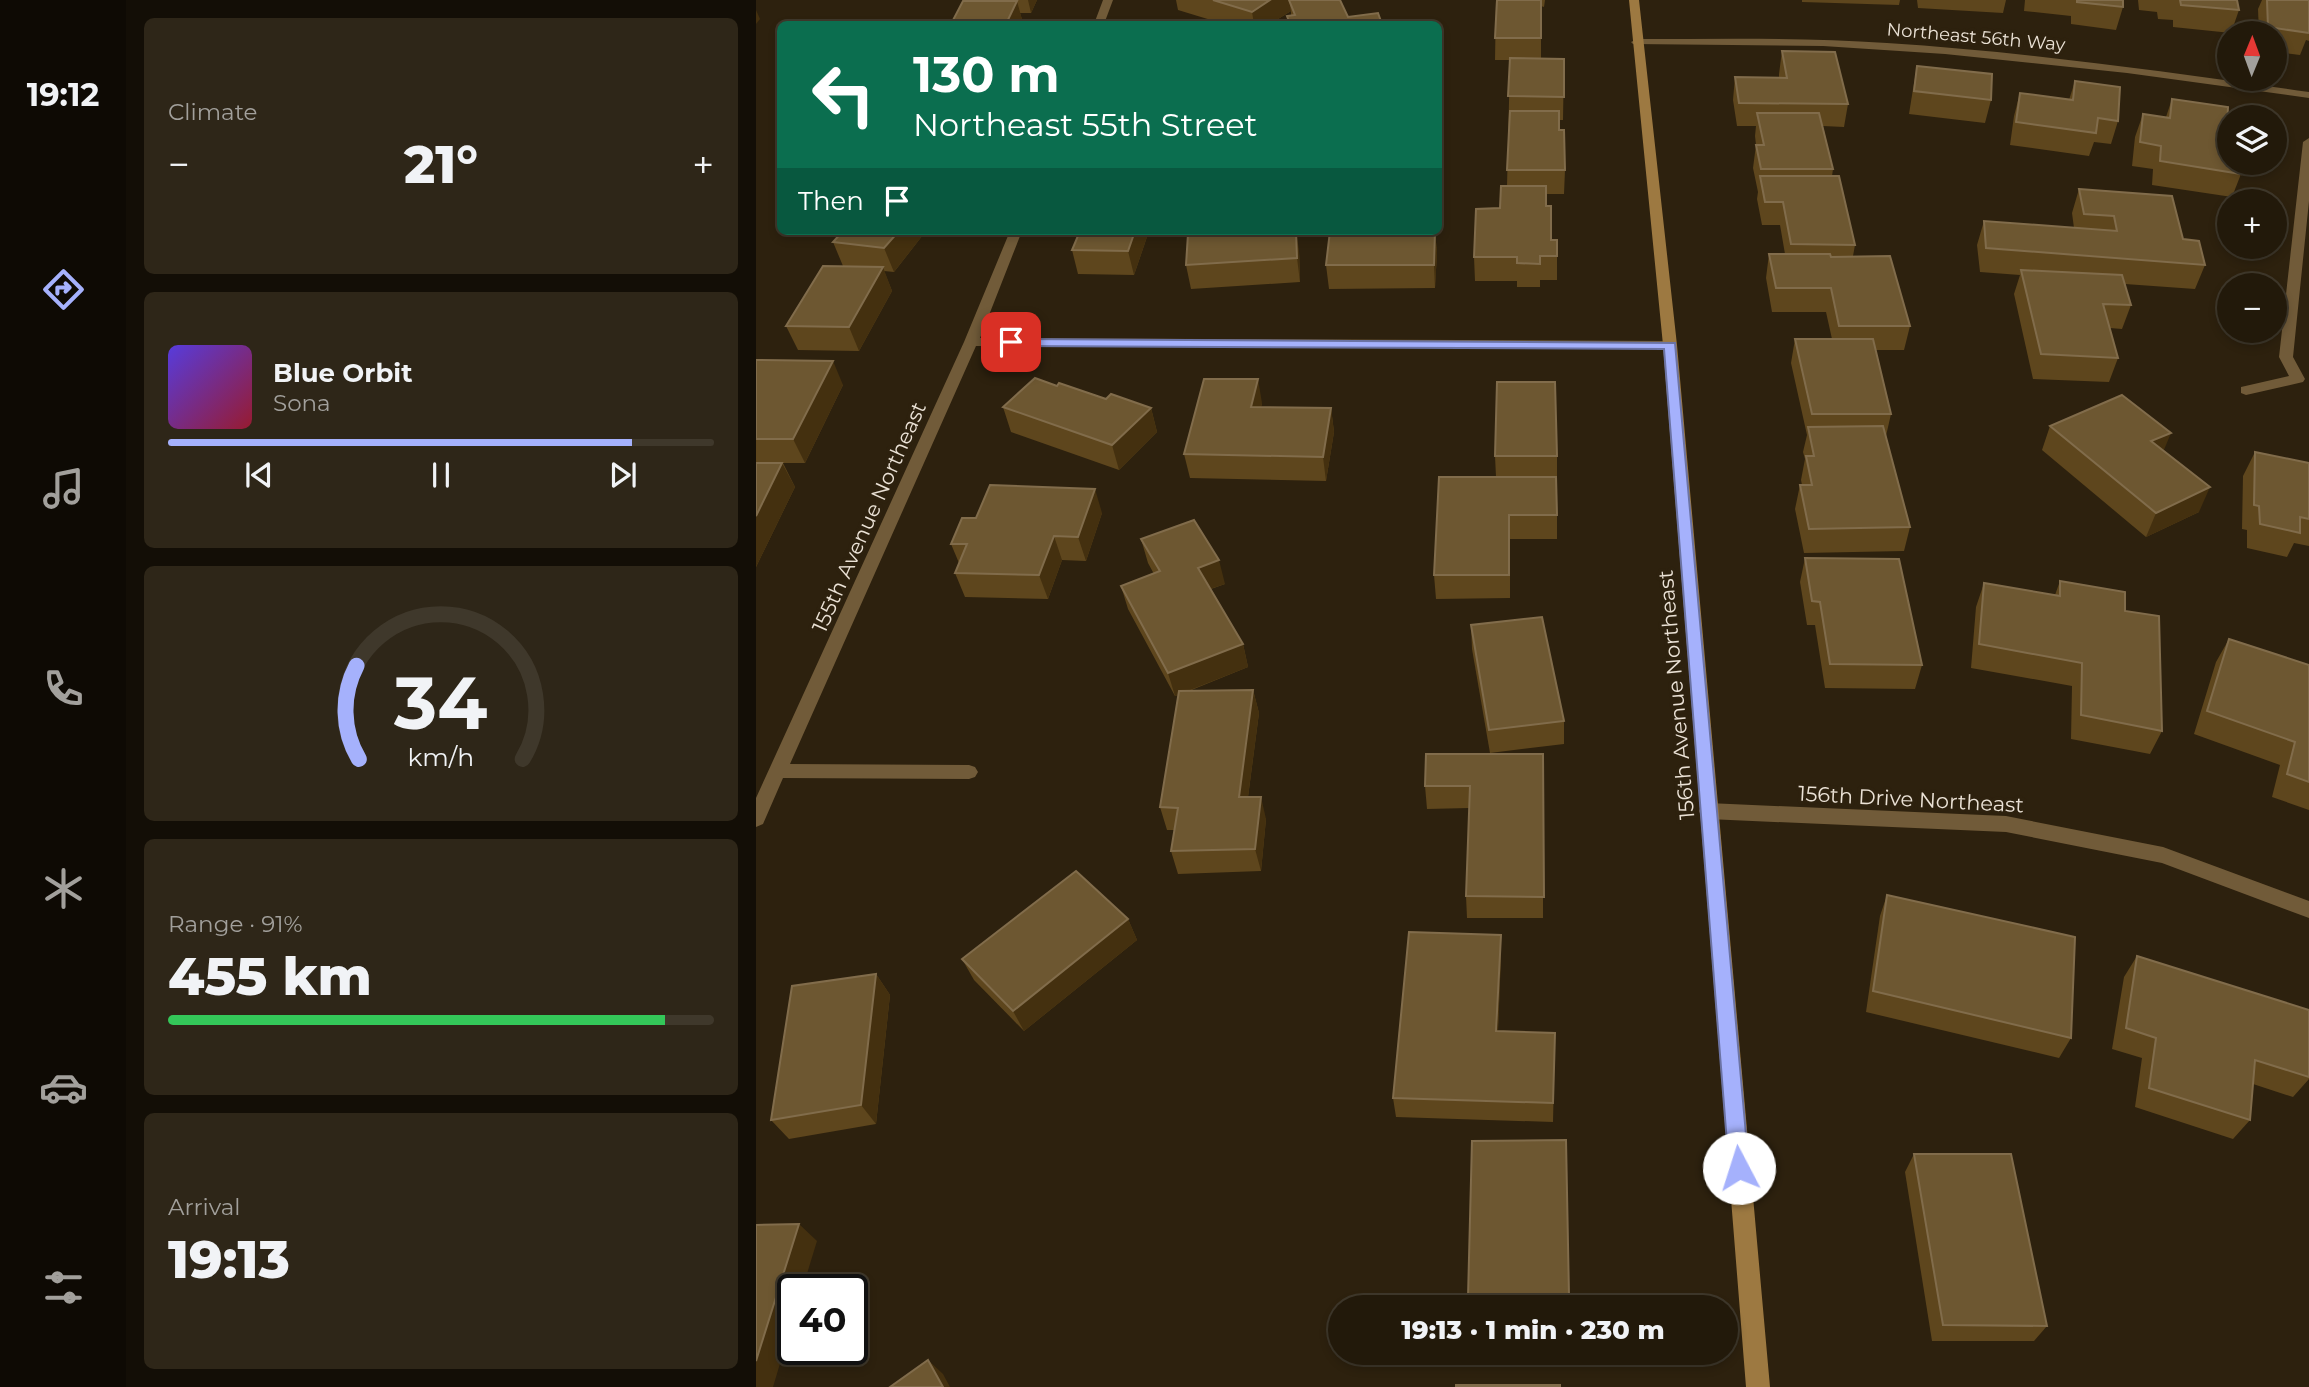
<!DOCTYPE html>
<html lang="en">
<head>
<meta charset="utf-8">
<style>
  :root { --surface:#22190a; --page:#2e2618; --text:#f1f3f6; --muted:#a2a09c; --line:#3f382b; --accent:#a5b1fc }
  body { margin:0; font-family:Montserrat,sans-serif; background:var(--page); color:var(--text); height:100vh; display:flex; flex-direction:column; font-size:26px; white-space:nowrap }
  * { box-sizing:border-box; margin:0 }
  p { font-size:23px; color:var(--muted) }
  .icon { flex:none; width:38px; height:38px; fill:none; stroke:currentColor; stroke-width:2; stroke-linecap:round; stroke-linejoin:round }
  .map { position:relative; flex:1; overflow:hidden }
  .details { display:flex; flex-direction:column; gap:18px; padding:18px; background:#130e06; width:630px }
  .details>* { flex:none }
  .banner { position:absolute; left:21px; top:21px; width:665px; height:214px; border-radius:10px; box-shadow:0 4px 10px #0003,0 0 0 2px var(--line); background:#0b6e4f; color:#fff; overflow:hidden }
  .needle { width:46px; rotate:1deg }
  .fabs { position:absolute; left:1461px; top:21px; display:grid; gap:14px }
  .fabs a { display:grid; place-items:center; width:70px; height:70px; border-radius:50%; background:var(--surface); box-shadow:0 4px 10px #0003,0 0 0 2px var(--line); font-size:35px }
  .speed { position:absolute; left:21px; top:1274px; display:flex; gap:14px; font-size:35px; font-weight:700; text-align:center }
  .speed>* { display:grid; place-content:center; width:91px; height:91px; border-radius:50%; background:var(--surface); box-shadow:0 4px 10px #0003,0 0 0 2px var(--line); line-height:1 }
  .speed .limit { border:4px solid #111; border-radius:10px; background:#fff; color:#111 }
  .pin { position:absolute; display:grid; place-items:center; width:60px; height:60px; color:#fff; margin:-30px; border-radius:14px; box-shadow:0 4px 10px #0006 }
  .me { position:absolute; width:77px; margin:-38px; rotate:355deg; stroke-linejoin:round; filter:drop-shadow(0 0 5px #0008) }
  .turn { display:flex; align-items:center; gap:24px; height:147px; padding:0 21px; font-size:32px }
  .turn .icon { width:91px; height:91px; stroke-width:2.5 }
  .turn b { display:block; font-size:49px; line-height:60px }
  .then { display:flex; align-items:center; height:66px; padding:0 21px; background:#0003; gap:14px; font-size:26px }
  .big { font-size:52px; font-weight:800; line-height:1.1 }
  .details .tile { flex:1; display:flex; flex-direction:column; justify-content:center; gap:10px; min-width:0; padding:0 24px; border-radius:10px; background:var(--page) }
  .details .dial { align-items:center; gap:0 }
  .dial svg { height:182px; overflow:visible; fill:none; stroke:var(--line); stroke-width:7; stroke-linecap:round; text-anchor:middle }
  .dial text { fill:var(--text); stroke:none }
  .song { display:flex; align-items:center; gap:21px }
  .cover { width:84px; height:84px; border-radius:10px; background:linear-gradient(135deg,hsl(250 70% 55%),hsl(350 70% 35%)) }
  .played { height:7px; border-radius:4px; background:linear-gradient(90deg,var(--accent) 85%,var(--line) 85%) }
  .keys { display:flex; justify-content:space-around; direction:ltr }
  .heat { display:flex; justify-content:space-between; align-items:center; font-size:38px; direction:ltr }
  .charge { height:10px; border-radius:5px; background:linear-gradient(90deg,#34c759 91%,var(--line) 0) }
  .trip { position:absolute; left:572px; top:1295px; width:410px; height:70px; border-radius:35px; background:var(--surface); box-shadow:0 4px 10px #0003,0 0 0 2px var(--line); font-weight:800; line-height:70px; text-align:center }
  main { display:flex; flex:1; min-height:0 }
  .tabs { display:flex; flex-direction:column; width:126px; justify-content:space-around; align-items:center; background:#0e0a04; color:var(--muted) }
  .tabs .icon { width:49px; height:49px }
  .tabs .active { color:var(--accent) }
  .tabs b { font-size:32px; color:var(--text) }
  .map>svg:first-child { display:block }
</style>
</head>
<body>
<main>
<nav class="tabs">
<b>19:12</b>
<svg class="icon active" aria-label="directions" viewBox="0 0 24 24"><path d="M12 3l9 9-9 9-9-9zM9 14v-3h6M13 9l2 2-2 2"/></svg>
<svg class="icon" aria-label="music" viewBox="0 0 24 24"><path d="M9 18V5l10-2v13"/><circle cx="6" cy="18" r="3"/><circle cx="16" cy="16" r="3"/></svg>
<svg class="icon" aria-label="phone" viewBox="0 0 24 24"><path d="M5 4h4l2 5-3 2q2 4 5 5l2-3 5 2v4C11 20 4 13 5 4z"/></svg>
<svg class="icon" aria-label="climate" viewBox="0 0 24 24"><path d="M12 3v18M4 7l16 10M4 17L20 7"/></svg>
<svg class="icon" aria-label="car" viewBox="0 0 24 24"><path d="M5 17H2v-5l4-1 3-4h7l3 4 3 1v5h-3M9 17h6M6 11h13"/><circle cx="7" cy="17" r="2"/><circle cx="17" cy="17" r="2"/></svg>
<svg class="icon" aria-label="filters" viewBox="0 0 24 24"><path d="M4 7h16M4 17h16"/><circle cx="9" cy="7" r="2"/><circle cx="15" cy="17" r="2"/></svg>
</nav>
<section class="details">
<div class="tile"><p>Climate</p>
<div class="heat"><a>−</a><b class="big">21°</b><a>+</a></div>
</div>
<div class="tile">
<div class="song"><i class="cover"></i><div><b>Blue Orbit</b><p>Sona</p></div></div>
<div class="played"></div>
<div class="keys"><svg class="icon" aria-label="previous" viewBox="0 0 24 24"><path d="M18 5L8 12l10 7zM5 5v14"/></svg><svg class="icon" aria-label="pause" viewBox="0 0 24 24"><path d="M8 5v14M16 5v14"/></svg><svg class="icon" aria-label="next" viewBox="0 0 24 24"><path d="M6 5l10 7-10 7zM19 5v14"/></svg></div>
</div>
<div class="tile dial"><svg viewBox="0 0 100 80">
<path d="M14 69A42 42 0 1 1 86 69"/>
<path d="M14 69A42 42 0 0 1 13 28" stroke="#a5b1fc"/>
<text x="50" y="56" font-size="32" font-weight="700">34</text>
<text x="50" y="72" font-size="11">km/h</text>
</svg></div>
<div class="tile"><p>Range · 91%</p><b class="big">455 km</b><div class="charge"></div></div>
<div class="tile"><p>Arrival</p><b class="big">19:13</b></div>
</section>
<div class="map">
<svg width="1553" height="1387" viewBox="0 0 1553 1387">
  <rect width="100%" height="100%" fill="#2d210e"/>
  <g fill="none" stroke-linecap="round" stroke-linejoin="round">
    <g fill="#715b39" fill-rule="evenodd">
      <path d="M347 0H357L348 24H338Z"/>
      <path d="M881 39C964 39 1048 37 1131 43 1272 52 1413 72 1553 92V98L1371 73 1189 54 1067 46 877 44 875 42Z"/>
      <path d="M1553 138V201L1537 357 1549 379 1547 382 1490 395 1485 393V387L1533 376 1523 357 1547 142Z"/>
      <path d="M254 231H266L224 338 914 341 921 345 914 349 220 346 34 764 213 765 219 767 222 772 219 777 213 779 27 778 7 824 0 827V798L208 342Z"/>
      <path d="M952 803 1250 816 1407 847 1553 901V918L1406 863 1250 832 952 819 945 816 943 811 945 806Z"/>
    </g>
    <path fill="#9d7941" fill-rule="evenodd" d="M873 0H883L921 345 1014 1387H990L907 345Z"/>
  </g>
  <g fill="#5e461d">
    <path d="M213 0H281L275 13H264L267 23Z"/>
    <path d="M420 0H584L592 17 626 24H532L531 16 535 15V11L514 24H468L422 10Z"/>
    <path d="M740 0H789L788 7 785 6V59H808L807 120H803V130L809 170 808 194H790V206L795 240H801V280H784V287H761V281H719L718 257 744 208 751 186 754 60H739Z"/>
    <path d="M1046 0H1144L1143 5 1046 2Z"/>
    <path d="M1161 0H1250L1247 13 1162 8Z"/>
    <path d="M1269 0H1367V7L1360 30 1315 24V16L1268 11Z"/>
    <path d="M1382 0H1481L1483 10 1475 33 1417 27V20L1402 19 1401 12 1383 10Z"/>
    <path d="M1506 0H1553V41L1550 40 1544 55 1519 52V33H1503L1502 9Z"/>
    <path d="M1026 51 1092 104 1088 127 1067 126 1077 169 1076 176 1099 245 1097 256 1154 326 1148 350H1119L1135 414 1130 436 1154 527 1148 551 1048 553 1039 509 1044 485H1046L1045 480 1049 459 1047 452 1051 435 1035 363 1039 339H1076L1070 312H1016L1010 278 1013 254H1029L1024 225H1006L1001 199 1002 192 997 168 1000 145 999 136 1000 126H981L977 100 979 77 1023 78V74Z"/>
    <path d="M1161 66 1235 100 1229 123 1153 114 1157 89Z"/>
    <path d="M1319 81 1362 121 1355 144 1338 142 1333 156 1254 145 1258 116 1264 93 1313 100Z"/>
    <path d="M1416 99 1470 145 1485 174 1476 197 1396 185 1397 169 1376 166 1379 137 1387 114 1410 117Z"/>
    <path d="M1323 189 1427 239 1449 265 1439 289 1369 284 1375 305 1366 329 1354 328 1362 358 1353 382 1277 379 1258 294 1264 275 1224 272 1221 245 1228 221 1318 228 1316 213Z"/>
    <path d="M170 231 138 272 128 271 136 291 103 351 42 350 30 326 87 266 77 242Z"/>
    <path d="M324 231H393L378 275 322 274 316 250Z"/>
    <path d="M679 231 681 253 679 288 573 289 570 265Z"/>
    <path d="M543 250 544 282 435 289 430 265Z"/>
    <path d="M0 360 87 385 49 463H27L39 487 0 567Z"/>
    <path d="M301 386 350 399 395 408 401 432 363 470 255 432 247 407Z"/>
    <path d="M506 403 505 407 575 408 578 432 570 481 434 478 428 454Z"/>
    <path d="M1294 426 1443 512 1390 537 1286 450Z"/>
    <path d="M1499 452 1553 463V546L1538 543 1531 557 1491 548V530L1486 529 1487 476Z"/>
    <path d="M739 456H801V539H754V598L680 599 678 575 740 477Z"/>
    <path d="M346 513 330 561 306 560 292 599 209 597 199 573 203 563 195 544 220 518Z"/>
    <path d="M385 539 469 584 455 589 487 644 492 667 433 691 497 690 503 713 492 797 510 819 505 871 422 874 415 851 419 830H411L404 807 422 695 419 696 372 609 365 586 398 574 392 563Z"/>
    <path d="M1049 558 1166 665 1159 689 1069 688 1059 625H1051L1044 582Z"/>
    <path d="M1304 581 1369 611 1406 731 1394 754 1315 739 1316 686 1215 668 1220 607 1228 583 1299 595Z"/>
    <path d="M715 625 808 721V744L734 753 716 649Z"/>
    <path d="M1473 639 1553 665V810L1516 797 1524 765 1438 734 1460 662Z"/>
    <path d="M787 754V918H711L710 896 713 808 671 809 669 786Z"/>
    <path d="M1131 895 1315 1038 1303 1058 1110 1012 1124 916Z"/>
    <path d="M372 919 381 940 268 1031 218 980 206 959Z"/>
    <path d="M745 935V956L742 1031 799 1033 797 1122 640 1117 637 1098Z"/>
    <path d="M1381 956 1553 1010V1079L1537 1097 1497 1084 1494 1120 1477 1139 1379 1107 1386 1058 1356 1049 1368 977Z"/>
    <path d="M120 974 134 995 120 1124 33 1139 15 1120Z"/>
    <path d="M1158 1154 1291 1326 1278 1341H1176L1149 1172Z"/>
    <path d="M813 1296V1307H713L712 1297Z"/>
  </g>
  <g fill="#44300f">
    <path d="M272 0H281L275 13Z"/>
    <path d="M514 0H533L535 11 514 24H498L496 12Z"/>
    <path d="M261 1 267 23 266 24H250Z"/>
    <path d="M0 10 4 19 0 24Z"/>
    <path d="M143 231H170L138 272 128 248Z"/>
    <path d="M379 231H393L378 275 372 251Z"/>
    <path d="M540 231 543 250 544 282 541 258Z"/>
    <path d="M679 231 681 253 679 288 678 265Z"/>
    <path d="M127 267 136 291 103 351 93 327Z"/>
    <path d="M77 361 87 385 49 463 37 439Z"/>
    <path d="M502 379 506 403 500 431 495 407Z"/>
    <path d="M395 408 401 432 363 470 356 445Z"/>
    <path d="M575 408 578 432 570 481 567 457Z"/>
    <path d="M1415 433 1405 457 1395 441Z"/>
    <path d="M26 463 39 487 0 567V516Z"/>
    <path d="M1454 487 1443 512 1390 537 1400 513Z"/>
    <path d="M339 489 346 513 330 561 322 537Z"/>
    <path d="M298 536 306 560 292 599 283 575Z"/>
    <path d="M463 560 469 584 448 591 442 568Z"/>
    <path d="M487 644 492 667 419 696 412 673Z"/>
    <path d="M497 690 503 713 489 820 483 797Z"/>
    <path d="M505 797 510 819 505 871 499 849Z"/>
    <path d="M372 919 381 940 268 1031 257 1011Z"/>
    <path d="M745 935V956L741 1051 740 1031Z"/>
    <path d="M120 974 134 995 120 1124 105 1105Z"/>
    <path d="M43 1224 61 1241 46 1290H37V1320L17 1387H0V1361Z"/>
    <path d="M172 1360 187 1374 194 1387H187Z"/>
  </g>
  <g fill="#6d5731" stroke="#816c4b" stroke-width="2">
    <path d="M457 0H514L496 12Z"/>
    <path d="M533 0H584L592 17 622 13 626 24H534L531 16 539 15Z"/>
    <path d="M741 0H785V38H739Z"/>
    <path d="M1321 0H1367V7L1321 2Z"/>
    <path d="M1424 0H1481L1483 10 1425 5Z"/>
    <path d="M1511 0H1553V33L1512 27Z"/>
    <path d="M207 1H261L250 24H195Z"/>
    <path d="M1026 51 1079 52 1092 104 983 103 979 77 1031 78Z"/>
    <path d="M754 58 808 59V97L752 96Z"/>
    <path d="M1161 66 1236 74 1235 100 1158 91Z"/>
    <path d="M1319 81 1364 87 1362 121 1342 118 1340 133 1260 122 1264 93 1317 100Z"/>
    <path d="M1416 99 1472 107 1470 145 1474 146V163H1485V174L1404 161 1405 146 1384 142 1387 114 1414 118Z"/>
    <path d="M754 111H803V130H808L809 170H751Z"/>
    <path d="M1001 113H1063L1077 169H1005L1000 145H1008Z"/>
    <path d="M1004 176H1083L1099 245 1035 244 1027 202H1009Z"/>
    <path d="M745 186H790V206H795V240H801V256H784V264L761 263V257H718L720 209 744 208Z"/>
    <path d="M1323 189 1416 196 1427 239 1443 241 1449 265 1230 248 1228 221 1361 231 1358 216 1328 214Z"/>
    <path d="M87 231H143L128 248 77 242Z"/>
    <path d="M324 231H379L372 251 316 250Z"/>
    <path d="M470 231H540L541 258 430 265 432 234Z"/>
    <path d="M574 231H679L678 265H570Z"/>
    <path d="M1013 254H1074L1075 257 1134 256 1154 326H1083L1075 288H1020Z"/>
    <path d="M67 266 127 267 93 327 30 326Z"/>
    <path d="M1265 270 1366 275 1375 305 1347 304 1362 358 1285 354Z"/>
    <path d="M1039 339H1117L1135 414H1056Z"/>
    <path d="M0 360 77 361 37 439H0Z"/>
    <path d="M279 378 301 386 303 383 350 399 355 394 395 408 356 445 247 407Z"/>
    <path d="M448 379H502L495 407 575 408 567 457 428 454Z"/>
    <path d="M741 382H799L801 456H739Z"/>
    <path d="M1366 395 1415 433 1395 441 1454 487 1400 513 1294 426Z"/>
    <path d="M1127 426 1154 527 1053 529 1044 485H1056L1050 456H1058L1052 427Z"/>
    <path d="M1499 452 1553 463V519L1544 517V533L1504 524 1503 506 1498 505Z"/>
    <path d="M0 463H26L0 516Z"/>
    <path d="M683 477H800L801 515H753V575H678Z"/>
    <path d="M234 485 339 489 322 537 298 536 283 575 199 573 211 544H195L206 518H220Z"/>
    <path d="M438 520 463 560 442 568 487 644 412 673 365 586 404 571 385 539Z"/>
    <path d="M1049 558 1143 559 1166 665 1074 664 1064 602 1056 601Z"/>
    <path d="M1304 581 1369 592V611L1403 616 1406 731 1325 715 1326 663 1223 644 1228 583 1304 596Z"/>
    <path d="M786 617 808 721 733 730 715 625Z"/>
    <path d="M1473 639 1553 665V782L1531 774 1539 742 1451 711Z"/>
    <path d="M497 690 483 797H505L499 849 415 851 422 808 404 807 423 691Z"/>
    <path d="M670 754H787L788 897 710 896 714 786H669Z"/>
    <path d="M320 871 372 919 257 1011 206 959Z"/>
    <path d="M1131 895 1319 937 1315 1038 1117 991Z"/>
    <path d="M653 932 745 935 740 1031 799 1033 797 1103 637 1098Z"/>
    <path d="M1381 956 1553 1010V1077L1499 1060 1494 1120 1393 1088 1400 1038 1370 1028Z"/>
    <path d="M120 974 105 1105 15 1120 36 986Z"/>
    <path d="M810 1140 813 1296 712 1297 716 1141Z"/>
    <path d="M1158 1154H1255L1291 1326 1187 1325Z"/>
    <path d="M43 1224 0 1361V1225Z"/>
    <path d="M172 1360 187 1387H134Z"/>
    <rect x="700" y="1385" width="104" height="2"/>
  </g>
  <path fill="#a5b1fc" stroke="#6b73a4" stroke-width="2" d="M250 339 919 343 993 1168 990 1175 983 1177 976 1175 973 1168 908 349 255 346 250 345Z"/>
  <g text-anchor="middle" dominant-baseline="central" stroke-width="7" stroke-linejoin="round" paint-order="stroke">
    <g font-size="18" fill="#ebe2d6" stroke="#2d210e">
      <text transform="translate(1220 37) rotate(5)">Northeast 56th Way</text>
    </g>
    <g font-size="21" fill="#ebe2d6" stroke="#2d210e">
      <text transform="translate(113 517) rotate(-66)">155th Avenue Northeast</text>
      <text transform="translate(920 695) rotate(-95)">156th Avenue Northeast</text>
      <text transform="translate(1155 799) rotate(3)">156th Drive Northeast</text>
    </g>
  </g>
</svg>
<div class="fabs">
<a><svg class="needle" viewBox="-14 -14 28 28"><path d="M0-13l5 13h-10z" fill="#e53935"/><path d="M0 13l5-13h-10z" fill="#a2a09c"/></svg></a>
<a><svg class="icon" aria-label="layers" viewBox="0 0 24 24"><path d="M12 4l9 5-9 5-9-5zM3 14l9 5 9-5"/></svg></a>
<a>+</a>
<a>−</a>
</div>
<div class="speed"><div class="limit">40</div></div>
<div class="pin" style="left:255px;top:342px;background:#d93025"><svg class="icon" aria-label="arrive" viewBox="0 0 24 24"><path d="M6 21V4h12l-3 4 3 4H6"/></svg></div>
<svg class="me" style="left:983px;top:1168px" viewBox="-20 -20 40 40"><circle r="19" fill="#fff"/><path d="M0-13L10 11 0 6-10 11z" fill="#a5b1fc"/></svg>
<div class="trip">19:13 · 1 min · 230 m</div>
<div class="banner">
<div class="turn"><svg class="icon" aria-label="left" viewBox="0 0 24 24"><path d="M17 20v-9H6M10 6l-5 5 5 5"/></svg><div><b>130 m</b>Northeast 55th Street</div></div>
<div class="then">Then<svg class="icon" aria-label="arrive" viewBox="0 0 24 24"><path d="M6 21V4h12l-3 4 3 4H6"/></svg></div>
</div>
</div>
</main>
</body>
</html>
